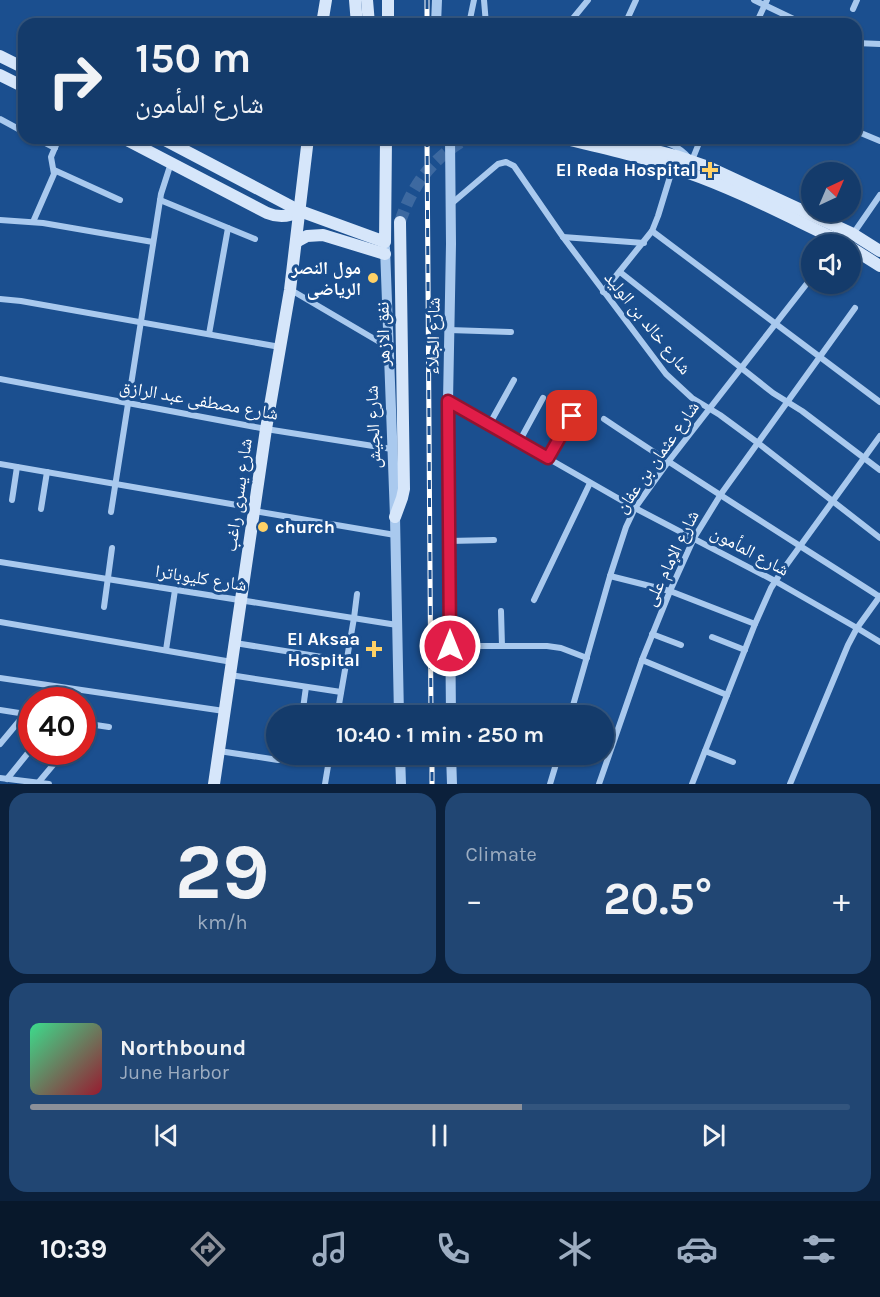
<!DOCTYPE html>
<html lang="en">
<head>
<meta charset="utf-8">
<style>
  :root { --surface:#143b6b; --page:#214673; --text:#f1f3f6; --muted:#9dadc1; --line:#33557e; --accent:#8c9099 }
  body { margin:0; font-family:Karla,"Noto Naskh Arabic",sans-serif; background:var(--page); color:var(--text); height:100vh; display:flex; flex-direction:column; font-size:22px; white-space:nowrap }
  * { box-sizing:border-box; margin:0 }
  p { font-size:20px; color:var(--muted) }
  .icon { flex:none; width:33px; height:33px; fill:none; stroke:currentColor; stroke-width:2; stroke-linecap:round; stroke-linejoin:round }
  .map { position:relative; height:784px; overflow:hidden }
  .side { display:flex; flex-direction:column; gap:9px; padding:9px; background:#0b203b; flex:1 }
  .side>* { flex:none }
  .banner { position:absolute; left:18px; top:18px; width:844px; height:126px; border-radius:18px; box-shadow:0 2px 4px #0004,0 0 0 2px var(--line); background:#143b6b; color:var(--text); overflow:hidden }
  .needle { width:39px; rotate:44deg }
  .fabs { position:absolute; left:801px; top:162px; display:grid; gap:12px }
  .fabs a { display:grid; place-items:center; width:60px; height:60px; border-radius:50%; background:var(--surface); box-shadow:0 2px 4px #0004,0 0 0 2px var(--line); font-size:30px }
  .speed { position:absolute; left:18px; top:687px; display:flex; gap:12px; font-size:30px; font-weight:700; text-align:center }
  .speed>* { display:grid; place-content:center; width:78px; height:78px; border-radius:50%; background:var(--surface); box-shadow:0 2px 4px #0004,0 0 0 2px var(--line); line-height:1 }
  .speed .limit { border:9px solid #d22; background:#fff; color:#111 }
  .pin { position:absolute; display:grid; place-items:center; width:51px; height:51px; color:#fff; margin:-26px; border-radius:12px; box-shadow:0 3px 9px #0006 }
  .me { position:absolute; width:66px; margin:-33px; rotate:0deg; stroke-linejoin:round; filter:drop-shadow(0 0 4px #0008) }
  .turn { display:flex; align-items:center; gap:21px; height:126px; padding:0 18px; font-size:27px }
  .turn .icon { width:78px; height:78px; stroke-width:2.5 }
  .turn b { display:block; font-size:42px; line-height:51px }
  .big { font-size:45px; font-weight:700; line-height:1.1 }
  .side .tile { flex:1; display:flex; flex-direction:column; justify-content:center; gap:9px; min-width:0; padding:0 21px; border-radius:18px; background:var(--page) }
  .side .dial { align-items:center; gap:0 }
  .dial b { font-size:78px; line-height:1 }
  .song { display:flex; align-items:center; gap:18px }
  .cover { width:72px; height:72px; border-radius:9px; background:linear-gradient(135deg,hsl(150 70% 55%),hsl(350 70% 35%)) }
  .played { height:6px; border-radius:3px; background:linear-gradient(90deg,var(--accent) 60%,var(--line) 60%) }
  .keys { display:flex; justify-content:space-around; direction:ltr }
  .heat { display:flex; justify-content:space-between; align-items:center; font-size:33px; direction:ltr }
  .side .tiles { flex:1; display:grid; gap:9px; grid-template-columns:1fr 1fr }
  .tile:last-child { grid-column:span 2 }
  .trip { position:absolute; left:266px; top:705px; width:348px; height:60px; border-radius:30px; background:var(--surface); box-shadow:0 2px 4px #0004,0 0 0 2px var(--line); font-weight:700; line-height:60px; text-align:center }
  .dock { display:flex; height:96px; justify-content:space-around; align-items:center; background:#08182b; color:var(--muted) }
  .dock .icon { width:42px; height:42px }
  .dock .active { color:var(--accent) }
  .dock b { font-size:27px; color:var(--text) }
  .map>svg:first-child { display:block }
</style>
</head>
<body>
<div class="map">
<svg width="880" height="784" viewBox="0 0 880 784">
  <rect width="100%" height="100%" fill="#1b4f8f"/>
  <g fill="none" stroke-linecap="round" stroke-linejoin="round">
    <path stroke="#3d69a0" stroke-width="12" stroke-dasharray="12 6" stroke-linecap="butt" d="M400 222C412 185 433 157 468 138"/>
    <g stroke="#a9c9ee" stroke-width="6">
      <path d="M484 0 486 24"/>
      <path d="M754 0 804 24"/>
      <path d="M853 9 857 0"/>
      <path d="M570 22 588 0"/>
      <path d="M469 24 474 0"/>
      <path d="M625 24 636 0"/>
      <path d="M756 24 767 0"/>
      <path d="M856 43 880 44"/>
      <path d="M0 119 24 132"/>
      <path d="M856 131 880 141"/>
      <path d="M36 138 55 148"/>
      <path d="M652 138C667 142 679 146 689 158"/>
      <path d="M691 163 701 138"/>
      <path d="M54 170 120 200"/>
      <path d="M160 200 255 239"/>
      <path d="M451 204 498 164 506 162 514 166 563 237 666 374 692 398 720 415 758 443 880 538"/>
      <path d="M0 220 43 223 153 242"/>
      <path d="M33 222 54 174 51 157 59 138"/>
      <path d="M652 231 880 402"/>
      <path d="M853 234 880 195"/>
      <path d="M563 237 644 243"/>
      <path d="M620 272 773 393 802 411 880 470"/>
      <path d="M291 290 388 347"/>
      <path d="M603 292 652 231 658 216 673 167"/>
      <path d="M0 299 21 301 280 347"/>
      <path d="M449 330 511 332"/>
      <path d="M209 334 228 228"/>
      <path d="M0 379 266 429 392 449"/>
      <path d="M448 401 635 508 775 581 857 628 880 642"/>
      <path d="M604 419C695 480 788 538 880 597"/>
      <path d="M489 425 514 380"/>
      <path d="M519 442 543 398"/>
      <path d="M548 458 572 416"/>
      <path d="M0 464 254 508"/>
      <path d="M12 500 17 467"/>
      <path d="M41 509 47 472"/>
      <path d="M254 511 395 535"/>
      <path d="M111 512 161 194 171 163"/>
      <path d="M449 541 494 540"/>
      <path d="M0 562 397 625"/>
      <path d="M610 576 670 591 755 624"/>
      <path d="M534 600 590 483"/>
      <path d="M104 607 112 548"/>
      <path d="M501 611 502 646"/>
      <path d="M0 622 232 662"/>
      <path d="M652 634 681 645"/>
      <path d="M712 637 745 650"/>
      <path d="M235 643 347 661"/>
      <path d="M450 646H547L561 648 587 658"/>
      <path d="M166 650 175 590"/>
      <path d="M642 660 727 695"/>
      <path d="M230 675 341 692"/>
      <path d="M0 678 224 711"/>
      <path d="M0 710 32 715"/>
      <path d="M302 716 306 687"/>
      <path d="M337 716 354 618 357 594"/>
      <path d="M570 716 610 576 626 527 635 508 668 462 812 277"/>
      <path d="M82 723 109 727"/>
      <path d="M0 744 25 714"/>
      <path d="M219 751 278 760"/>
      <path d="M705 751 733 762"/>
      <path d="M0 778 49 784"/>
      <path d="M7 779 32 748"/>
      <path d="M38 783 64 752"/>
      <path d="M325 784 330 754"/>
      <path d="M550 784 559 754"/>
      <path d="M599 784 642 660 670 591 694 538 721 494 855 308"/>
      <path d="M692 784 755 624 771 588 782 571 880 436"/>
      <path d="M790 784 848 645 857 628 880 596"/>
    </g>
    <g stroke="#a9c9ee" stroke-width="10">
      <path d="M436 24 437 0"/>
      <path d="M450 138 451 244 448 401 451 716"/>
      <path d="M385 248 395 517 399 716"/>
      <path d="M400 754 401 784"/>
      <path d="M451 754 452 784"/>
    </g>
    <g stroke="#d6e6fa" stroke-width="12">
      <path d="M355 0 357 24"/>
      <path d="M367 0 369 24"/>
      <path d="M322 24 326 0"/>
      <path d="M388 24V0"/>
      <path d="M0 56 24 68"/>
      <path d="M0 75 24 87"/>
      <path d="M123 138 267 213C279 218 289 217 300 211"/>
      <path d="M161 138 300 211 385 242 386 138"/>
      <path d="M562 138C603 148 646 157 686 172 741 191 794 220 846 244"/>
      <path d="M606 138 676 156 708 167 853 234 880 251"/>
      <path d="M296 242 307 236 323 235 385 254"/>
      <path d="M850 247 880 266"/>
      <path d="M395 517 402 498 404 489 400 222"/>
      <path d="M214 784 266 429 290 290 308 138"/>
    </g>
    <defs>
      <g id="rail">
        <path d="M427 0V24"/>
        <path d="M427 138 431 716"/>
        <path d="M432 754V784"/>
      </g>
    </defs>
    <use href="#rail" stroke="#fff" stroke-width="5"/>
    <use href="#rail" stroke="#1b4f8f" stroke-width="3" stroke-dasharray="9" stroke-linecap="butt"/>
  </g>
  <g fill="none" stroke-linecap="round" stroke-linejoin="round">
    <defs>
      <path id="route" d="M450 646 448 401 548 458 572 416"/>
    </defs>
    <use href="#route" stroke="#92132f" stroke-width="15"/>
    <use href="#route" stroke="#e11d48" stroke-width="10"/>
  </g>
  <g fill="#ffd166" stroke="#1b4f8f" stroke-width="2">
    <path d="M707 161h6v6h6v6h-6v6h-6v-6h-6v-6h6z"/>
    <circle cx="373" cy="278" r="6"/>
    <circle cx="263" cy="527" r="6"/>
    <path d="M371 640h6v6h6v6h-6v6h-6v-6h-6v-6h6z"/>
  </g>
  <g text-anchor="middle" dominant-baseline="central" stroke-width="6" stroke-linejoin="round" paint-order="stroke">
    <g font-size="18" font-weight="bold" fill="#fff" stroke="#1b4f8f" text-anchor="end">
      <text x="696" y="170">El Reda Hospital</text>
      <text x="361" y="268">مول النصر<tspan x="361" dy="21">الرياضى</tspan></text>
      <text x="275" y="527" text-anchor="start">church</text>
      <text x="360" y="639">El Aksaa<tspan x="360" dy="21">Hospital</tspan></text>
    </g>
    <g font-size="18" fill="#fff" stroke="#1b4f8f">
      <text transform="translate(648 323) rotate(51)">شارع خالد بن الوليد</text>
      <text transform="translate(383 334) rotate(-91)">نفق الازهر</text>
      <text transform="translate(433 336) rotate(-89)">شارع الجلاء</text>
      <text transform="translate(199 400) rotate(10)">شارع مصطفى عبد الرازق</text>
      <text transform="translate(373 427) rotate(-92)">شارع الجيش</text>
      <text transform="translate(657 457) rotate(-55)">شارع عثمان بن عفان</text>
      <text transform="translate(238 495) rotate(-82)">شارع يسرى راغب</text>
      <text transform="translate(750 551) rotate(28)">شارع المأمون</text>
      <text transform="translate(671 558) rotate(-64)">شارع الإمام على</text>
      <text transform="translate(201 578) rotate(9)">شارع كليوباترا</text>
    </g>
  </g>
</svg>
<div class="fabs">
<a><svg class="needle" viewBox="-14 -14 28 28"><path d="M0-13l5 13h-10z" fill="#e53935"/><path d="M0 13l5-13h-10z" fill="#9dadc1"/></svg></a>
<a><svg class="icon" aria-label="sound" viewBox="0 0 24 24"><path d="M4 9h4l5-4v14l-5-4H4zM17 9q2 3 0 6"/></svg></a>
</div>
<div class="speed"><div class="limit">40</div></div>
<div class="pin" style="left:572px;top:416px;background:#d93025"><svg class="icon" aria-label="arrive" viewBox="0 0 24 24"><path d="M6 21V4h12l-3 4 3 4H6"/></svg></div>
<svg class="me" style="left:450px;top:646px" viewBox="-20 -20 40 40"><circle r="17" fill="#e11d48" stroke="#fff" stroke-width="3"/><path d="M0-11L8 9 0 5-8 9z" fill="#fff"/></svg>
<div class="trip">10:40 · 1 min · 250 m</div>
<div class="banner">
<div class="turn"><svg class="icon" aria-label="right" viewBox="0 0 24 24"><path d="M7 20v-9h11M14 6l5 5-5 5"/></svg><div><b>150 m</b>شارع المأمون</div></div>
</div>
</div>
<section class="side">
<div class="tiles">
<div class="tile dial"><b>29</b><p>km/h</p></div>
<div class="tile"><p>Climate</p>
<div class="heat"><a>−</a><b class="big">20.5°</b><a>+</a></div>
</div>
<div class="tile">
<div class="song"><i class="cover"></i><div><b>Northbound</b><p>June Harbor</p></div></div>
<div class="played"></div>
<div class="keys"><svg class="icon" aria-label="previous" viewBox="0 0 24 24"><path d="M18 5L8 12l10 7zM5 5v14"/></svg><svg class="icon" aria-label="pause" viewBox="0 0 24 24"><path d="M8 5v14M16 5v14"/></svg><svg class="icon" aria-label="next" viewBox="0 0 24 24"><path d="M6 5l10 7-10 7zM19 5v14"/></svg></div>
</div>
</div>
</section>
<nav class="dock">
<b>10:39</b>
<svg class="icon active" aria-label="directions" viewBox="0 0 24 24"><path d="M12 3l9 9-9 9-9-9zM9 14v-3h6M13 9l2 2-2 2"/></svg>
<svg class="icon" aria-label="music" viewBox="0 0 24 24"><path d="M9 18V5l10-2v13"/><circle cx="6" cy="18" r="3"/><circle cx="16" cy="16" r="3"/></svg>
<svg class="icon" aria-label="phone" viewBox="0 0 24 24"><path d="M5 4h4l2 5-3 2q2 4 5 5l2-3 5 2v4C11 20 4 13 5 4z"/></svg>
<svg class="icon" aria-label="climate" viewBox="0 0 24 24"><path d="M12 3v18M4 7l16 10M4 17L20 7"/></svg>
<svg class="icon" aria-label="car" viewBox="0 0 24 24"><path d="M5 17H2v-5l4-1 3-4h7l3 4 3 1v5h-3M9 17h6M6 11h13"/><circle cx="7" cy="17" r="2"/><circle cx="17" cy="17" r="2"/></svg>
<svg class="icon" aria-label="filters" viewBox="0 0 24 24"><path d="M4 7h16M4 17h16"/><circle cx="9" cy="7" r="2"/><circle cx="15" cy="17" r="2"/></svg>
</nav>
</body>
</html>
